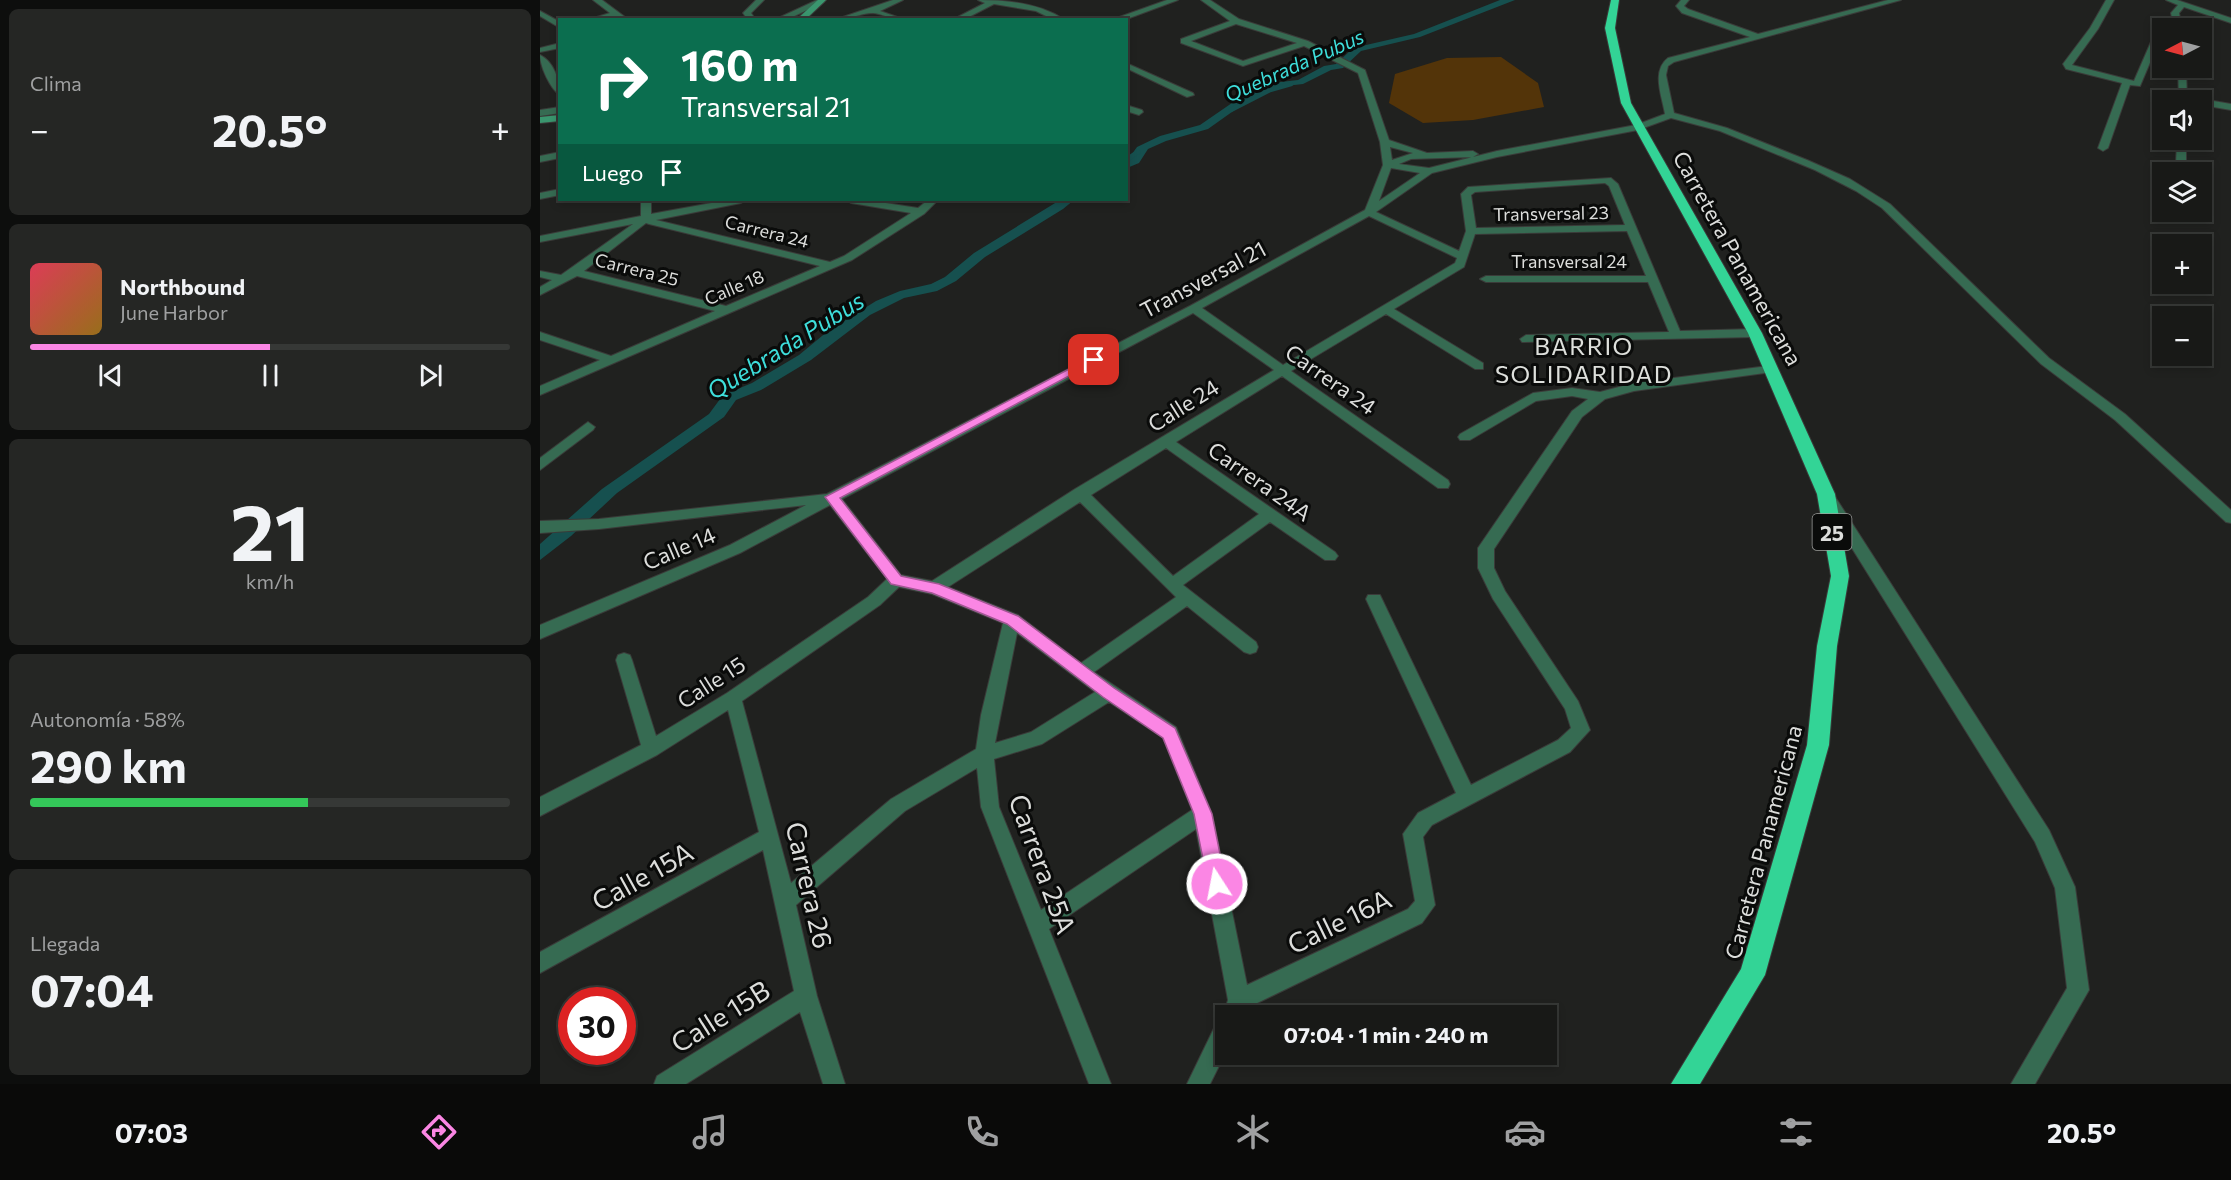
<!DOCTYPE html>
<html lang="es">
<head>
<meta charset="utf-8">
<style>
  :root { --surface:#181917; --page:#252624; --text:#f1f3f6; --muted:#9fa0a1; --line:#363836; --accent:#fb86e4 }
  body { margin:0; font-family:Commissioner,sans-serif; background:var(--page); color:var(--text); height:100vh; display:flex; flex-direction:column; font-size:22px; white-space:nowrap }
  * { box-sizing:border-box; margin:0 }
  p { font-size:20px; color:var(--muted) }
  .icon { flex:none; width:33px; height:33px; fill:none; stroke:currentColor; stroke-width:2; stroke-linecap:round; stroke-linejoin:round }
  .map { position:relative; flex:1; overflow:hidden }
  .sheet { display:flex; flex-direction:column; gap:9px; padding:9px; background:#0d0e0d; width:540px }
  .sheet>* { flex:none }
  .hud { position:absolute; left:18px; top:18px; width:570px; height:183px; border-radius:0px; box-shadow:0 3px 9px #0003,0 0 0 2px var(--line); background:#0b6e4f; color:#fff; overflow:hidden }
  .needle { width:39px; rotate:264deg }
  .controls { position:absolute; left:1612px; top:18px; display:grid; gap:12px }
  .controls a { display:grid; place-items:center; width:60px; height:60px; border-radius:0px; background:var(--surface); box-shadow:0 3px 9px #0003,0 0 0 2px var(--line); font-size:30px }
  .speed { position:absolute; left:18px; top:987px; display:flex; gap:12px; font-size:30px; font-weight:700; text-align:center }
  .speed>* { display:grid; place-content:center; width:78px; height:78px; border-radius:50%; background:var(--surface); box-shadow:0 3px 9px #0003,0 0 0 2px var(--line); line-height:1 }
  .speed .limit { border:9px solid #d22; background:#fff; color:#111 }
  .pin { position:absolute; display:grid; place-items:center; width:51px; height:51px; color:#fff; margin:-26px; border-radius:12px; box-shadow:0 3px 9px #0006 }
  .me { position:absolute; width:66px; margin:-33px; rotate:349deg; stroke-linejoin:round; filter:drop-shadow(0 0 4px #0008) }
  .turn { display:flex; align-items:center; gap:21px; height:126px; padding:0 24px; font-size:27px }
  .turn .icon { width:78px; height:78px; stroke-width:2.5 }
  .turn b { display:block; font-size:42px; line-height:51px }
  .then { display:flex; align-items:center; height:57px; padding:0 24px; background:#0003; gap:12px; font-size:22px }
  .big { font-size:45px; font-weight:700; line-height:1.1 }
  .sheet .card { flex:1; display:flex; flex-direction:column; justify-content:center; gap:9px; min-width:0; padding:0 21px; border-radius:9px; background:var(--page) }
  .sheet .dial { align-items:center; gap:0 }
  .dial b { font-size:78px; line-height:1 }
  .song { display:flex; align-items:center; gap:18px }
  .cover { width:72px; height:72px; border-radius:9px; background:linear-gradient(135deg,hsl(350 70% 55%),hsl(40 70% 35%)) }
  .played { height:6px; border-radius:3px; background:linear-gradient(90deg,var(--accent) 50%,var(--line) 50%) }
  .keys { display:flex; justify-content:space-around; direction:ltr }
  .heat { display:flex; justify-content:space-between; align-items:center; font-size:33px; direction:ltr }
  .charge { height:9px; border-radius:4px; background:linear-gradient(90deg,#34c759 58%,var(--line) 0) }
  .trip { position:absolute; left:675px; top:1005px; width:342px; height:60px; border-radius:0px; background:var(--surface); box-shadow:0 3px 9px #0003,0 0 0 2px var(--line); font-weight:700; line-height:60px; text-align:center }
  .dock { display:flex; height:96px; justify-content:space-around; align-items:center; background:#0a0a09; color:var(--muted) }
  .dock .icon { width:42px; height:42px }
  .dock .active { color:var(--accent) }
  .dock b { font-size:27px; color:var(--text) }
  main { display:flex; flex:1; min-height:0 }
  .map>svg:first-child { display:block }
</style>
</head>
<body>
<main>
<section class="sheet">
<div class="card"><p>Clima</p>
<div class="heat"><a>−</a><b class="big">20.5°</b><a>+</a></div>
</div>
<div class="card">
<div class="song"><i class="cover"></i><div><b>Northbound</b><p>June Harbor</p></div></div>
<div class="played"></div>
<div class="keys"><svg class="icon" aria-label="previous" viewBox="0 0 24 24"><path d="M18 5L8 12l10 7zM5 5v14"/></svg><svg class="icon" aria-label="pause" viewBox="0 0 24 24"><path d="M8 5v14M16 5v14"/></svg><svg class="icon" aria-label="next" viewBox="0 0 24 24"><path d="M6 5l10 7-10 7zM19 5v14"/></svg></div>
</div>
<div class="card dial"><b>21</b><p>km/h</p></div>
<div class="card"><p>Autonomía · 58%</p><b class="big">290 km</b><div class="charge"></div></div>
<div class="card"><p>Llegada</p><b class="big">07:04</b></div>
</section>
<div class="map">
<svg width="1691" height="1084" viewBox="0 0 1691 1084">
  <rect width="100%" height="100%" fill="#20211f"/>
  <path fill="#533409" d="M961 57 998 83 1004 107 933 120 883 123 849 103 855 74 907 58Z"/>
  <g fill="#16504f">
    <path d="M960 0H975L880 37 821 51 803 68 791 70 763 84 737 87 713 97 668 129 626 141 608 149 599 163 587 168V161L597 147 620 136 660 125 705 94 732 83 758 80 784 66 796 64 813 48 874 34Z"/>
    <path d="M520 200H534L523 209 445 257 416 281 397 291 364 298 330 315 271 360 221 390 196 400 184 417 77 493 31 536 0 560V544L62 489 169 414 183 395 212 383 259 355 288 331 336 301 360 291 391 284 405 277 434 253Z"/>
  </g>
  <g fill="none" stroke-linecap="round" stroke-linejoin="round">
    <path stroke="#16504f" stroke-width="4.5" d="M691 110 730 90 751 84"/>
    <path stroke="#16504f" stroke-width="5" d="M586 160 598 152"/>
    <defs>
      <g id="street">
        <path d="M53 0H62L89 20H79L75 16 47 20 70 13Z"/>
        <path d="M216 0H224L211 13 216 20H208L203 13Z"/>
        <path d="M277 0 284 2 246 20H234Z"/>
        <path d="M353 0H363L340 11 366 20C353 20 343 14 333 13 321 13 308 20 294 20Z"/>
        <path d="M438 0C467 0 500 3 525 20H514L496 11 454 4 423 20H412L445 3Z"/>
        <path d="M627 0H638L584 20H571Z"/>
        <path d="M661 0H670L699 19 768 41 825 70 849 140 887 153 933 151 938 154 933 157 871 159 859 164 889 168 957 151 1096 125 1125 114C1122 96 1111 71 1128 58L1210 37 1142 13 1136 6 1141 0H1149L1144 6 1148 9 1218 34 1348 0H1361L1134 62 1128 66 1126 75 1134 113 1187 128 1267 160 1310 179 1350 204 1509 358 1585 414 1691 510V523L1686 522 1575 420 1501 364 1342 208 1316 191 1275 170 1180 131 1131 118 1098 130 957 157 892 173 836 212 919 251 926 231 921 194 928 187 1071 178 1078 184 1140 331 1215 329 1221 333 1215 337 982 342 980 339 986 335 1129 332 1108 282H946L940 279 946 276H1106L1087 231 935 234 924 267 854 309 943 363V369H935L846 314 751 371 908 480 910 484 908 488H898L742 376 636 442 795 552 798 556 795 560H785L730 522 643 585 716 642 718 647 716 652 710 654 704 652 647 606 554 672 636 727 672 814 707 985 868 909 875 901 863 834 878 813 916 793 826 599 828 595H840L931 785 1018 740 1031 728 1025 709 953 599 938 568V548L1032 411 1048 399 1032 396 996 401 930 440H920L918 437 920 434 993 393 1032 388 1060 392 1094 383 1236 365V371L1232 372 1094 391 1065 399 1042 417 954 549V568L965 591 1038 701 1050 730 1030 752 892 825 883 837 895 905 882 923 707 1008 703 1016H686V1052L670 1084H647L678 1020 682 1019 688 1000 656 829 509 929 571 1084H549L441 807 437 768 365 811 256 905 277 996 305 1084H283L260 1012 146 1084H114L117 1076 254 991 223 850 0 973V952L219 832 188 710 117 755 0 816V797L101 745 76 660 78 655 84 653 90 655 92 660 116 736 187 693 328 597 347 579 290 505 200 553 0 639V625L190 545 266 505 59 529 0 533V521L59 519 287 494 650 306 825 210 843 165 840 142 818 73 764 46 703 66 641 43V39L690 21ZM696 24 757 43 703 61 651 41ZM850 147 873 153 852 160ZM851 168 880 173 839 201ZM1065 183 1069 186 1085 225 936 228 931 195 935 192ZM829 216 917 258 915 263 743 365 662 308ZM653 313 734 370 535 489 392 581 361 575 302 499ZM626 448 719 514 633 576 551 495ZM540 502 636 597 541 663 478 615 408 587ZM359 587 392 594 463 623 441 715 436 749 351 799 251 883 202 701 340 605ZM477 633 555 692 491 732 455 743ZM569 702 623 738 652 810 501 910 459 807 454 759 502 744Z"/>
        <path d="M1566 0H1574L1558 29 1532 65 1594 81 1614 35H1623V39H1620L1600 86 1590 85 1568 148 1563 151 1558 148 1582 83 1526 69 1523 64 1550 28Z"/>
        <path d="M1626 0H1637L1691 18V23L1644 7 1639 13 1642 28H1634L1631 13 1638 5Z"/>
        <path d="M0 11 20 22V28L0 16Z"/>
        <path d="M20 43V48L0 52V48Z"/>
        <path d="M0 55C14 62 20 81 20 95 10 89 0 66 0 55Z"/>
        <path d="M586 63 653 93 654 95 647 97 586 68Z"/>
        <path d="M1638 68H1646L1647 100H1639Z"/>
        <path d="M1662 99 1691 104V110L1662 105V100H1659Z"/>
        <path d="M586 105 602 110 603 112 599 115 586 111Z"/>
        <path d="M20 107V113L0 116V110Z"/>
        <path d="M1637 140H1646V164L1641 167 1636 164Z"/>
        <path d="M20 152V158L0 162V156Z"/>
        <path d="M20 189V195L0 199V193Z"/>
        <path d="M101 200H111V214L188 200H206L201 203 116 220 290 262 304 256 371 213 311 203 306 200H326L378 208 388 200H398L384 214 312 260 0 395V386L60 360 0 340V332L71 356 175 311 37 276 0 295V287L12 280 0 277V271L21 275 93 224 0 242V236L101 216ZM106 223 109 224 280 266 186 306 44 271Z"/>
        <path d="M48 422 55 427 53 430 0 470V458Z"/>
        <path d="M1287 491 1292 492 1509 830 1535 887 1549 990 1495 1084H1471L1527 988 1515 888 1495 842 1282 500 1280 496Z"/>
      </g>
      <g id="secondary">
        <path d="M278 0H286L265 20H256Z"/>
        <path d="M20 115V121L0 123V117Z"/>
      </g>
      <path id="highway" d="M1071 0H1079L1075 28 1091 103 1222 333 1295 494 1309 576 1297 646 1289 745 1225 975 1160 1084H1131L1201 969 1267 745 1277 646 1291 576 1277 494 1208 333 1081 103 1065 28Z"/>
    </defs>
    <use href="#street" stroke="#3a3b39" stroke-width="2"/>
    <use href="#secondary" stroke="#3a3b39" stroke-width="2"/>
    <use href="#highway" stroke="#3a3b39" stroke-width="2"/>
    <use href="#street" fill="#366b52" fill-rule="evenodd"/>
    <use href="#secondary" fill="#3a966e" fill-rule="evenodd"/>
    <use href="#highway" fill="#33d496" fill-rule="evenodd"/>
  </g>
  <path fill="#fb86e4" stroke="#a35794" stroke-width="1.5" d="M550 358 559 360 300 498 361 576 399 584 478 616 574 688 635 728 672 814 686 884 683 890 677 893 670 890 668 884 654 814 623 738 563 697 467 624 392 593 351 584 285 497Z"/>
  <g text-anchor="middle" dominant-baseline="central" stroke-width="6" stroke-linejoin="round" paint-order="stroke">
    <g font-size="18" fill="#dcdddb" stroke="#0a0b0a">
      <text transform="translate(1011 213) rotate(-1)">Transversal 23</text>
      <text transform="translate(227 231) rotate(14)">Carrera 24</text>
      <text x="1029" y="261">Transversal 24</text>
      <text transform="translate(97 269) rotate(14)">Carrera 25</text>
      <text transform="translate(194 287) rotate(-23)">Calle 18</text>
    </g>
    <g font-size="20" font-style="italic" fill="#3ededb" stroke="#0a0b0a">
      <text transform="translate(754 65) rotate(-24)">Quebrada Pubus</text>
    </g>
    <rect fill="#0a0b0a" stroke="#9d9e9c" stroke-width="1.5" x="1272.5" y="514" width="39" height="36" rx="4.5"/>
    <g font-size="21" font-weight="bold" fill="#dcdddb">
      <text x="1292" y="532">25</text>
    </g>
    <g font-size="22" fill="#dcdddb" stroke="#0a0b0a">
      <text transform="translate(1198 258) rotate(61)">Carretera Panamericana</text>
      <text transform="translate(663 279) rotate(-28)">Transversal 21</text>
      <text transform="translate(791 379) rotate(35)">Carrera 24</text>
      <text transform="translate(643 405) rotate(-32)">Calle 24</text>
      <text transform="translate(720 481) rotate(35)">Carrera 24A</text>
      <text transform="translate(139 548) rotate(-23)">Calle 14</text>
      <text transform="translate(171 682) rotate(-33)">Calle 15</text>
      <text transform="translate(1223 842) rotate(-75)">Carretera Panamericana</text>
    </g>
    <g font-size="24" font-style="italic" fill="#3ededb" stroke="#0a0b0a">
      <text transform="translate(245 345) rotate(-32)">Quebrada Pubus</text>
    </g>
    <g font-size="24" letter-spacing="1.5" fill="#dee0dc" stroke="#0a0b0a">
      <text x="1044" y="345">BARRIO<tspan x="1044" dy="28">SOLIDARIDAD</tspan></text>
    </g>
    <g font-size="27" fill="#dcdddb" stroke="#0a0b0a">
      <text transform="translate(503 864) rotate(70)">Carrera 25A</text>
      <text transform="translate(102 876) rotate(-29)">Calle 15A</text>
      <text transform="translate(270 885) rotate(77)">Carrera 26</text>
      <text transform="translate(799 921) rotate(-26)">Calle 16A</text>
      <text transform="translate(180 1016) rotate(-32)">Calle 15B</text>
    </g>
  </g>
</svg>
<div class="controls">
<a><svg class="needle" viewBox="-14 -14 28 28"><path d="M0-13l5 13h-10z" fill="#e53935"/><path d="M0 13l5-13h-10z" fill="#9fa0a1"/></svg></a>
<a><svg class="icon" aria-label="sound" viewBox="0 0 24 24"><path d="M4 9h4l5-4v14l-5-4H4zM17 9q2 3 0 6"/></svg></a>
<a><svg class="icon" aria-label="layers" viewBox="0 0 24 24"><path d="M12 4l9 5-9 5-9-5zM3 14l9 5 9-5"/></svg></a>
<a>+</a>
<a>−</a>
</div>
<div class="speed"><div class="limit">30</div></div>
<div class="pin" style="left:554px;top:360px;background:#d93025"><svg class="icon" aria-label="arrive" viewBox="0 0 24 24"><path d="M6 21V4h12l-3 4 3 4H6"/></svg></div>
<svg class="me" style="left:677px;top:884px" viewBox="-20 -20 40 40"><circle r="17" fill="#fb86e4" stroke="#fff" stroke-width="3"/><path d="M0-11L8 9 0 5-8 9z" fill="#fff"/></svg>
<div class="trip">07:04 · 1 min · 240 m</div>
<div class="hud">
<div class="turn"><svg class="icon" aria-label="right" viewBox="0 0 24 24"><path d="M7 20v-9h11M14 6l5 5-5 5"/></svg><div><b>160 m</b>Transversal 21</div></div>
<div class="then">Luego<svg class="icon" aria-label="arrive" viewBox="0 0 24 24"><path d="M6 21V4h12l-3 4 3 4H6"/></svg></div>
</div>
</div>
</main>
<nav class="dock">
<b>07:03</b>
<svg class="icon active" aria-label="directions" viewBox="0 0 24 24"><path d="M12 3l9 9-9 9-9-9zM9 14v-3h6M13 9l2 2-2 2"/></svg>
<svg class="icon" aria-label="music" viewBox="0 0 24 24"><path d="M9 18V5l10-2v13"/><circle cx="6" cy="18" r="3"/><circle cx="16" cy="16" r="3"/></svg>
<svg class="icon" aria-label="phone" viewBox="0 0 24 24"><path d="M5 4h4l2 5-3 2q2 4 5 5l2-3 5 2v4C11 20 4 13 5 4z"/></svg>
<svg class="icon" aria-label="climate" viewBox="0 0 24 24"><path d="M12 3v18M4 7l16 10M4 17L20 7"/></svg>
<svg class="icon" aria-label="car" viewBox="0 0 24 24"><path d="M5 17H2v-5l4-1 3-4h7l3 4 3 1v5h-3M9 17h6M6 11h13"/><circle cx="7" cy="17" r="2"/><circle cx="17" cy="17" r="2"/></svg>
<svg class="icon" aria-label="filters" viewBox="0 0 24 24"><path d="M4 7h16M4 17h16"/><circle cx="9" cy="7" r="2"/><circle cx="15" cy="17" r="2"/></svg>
<b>20.5°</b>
</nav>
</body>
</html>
